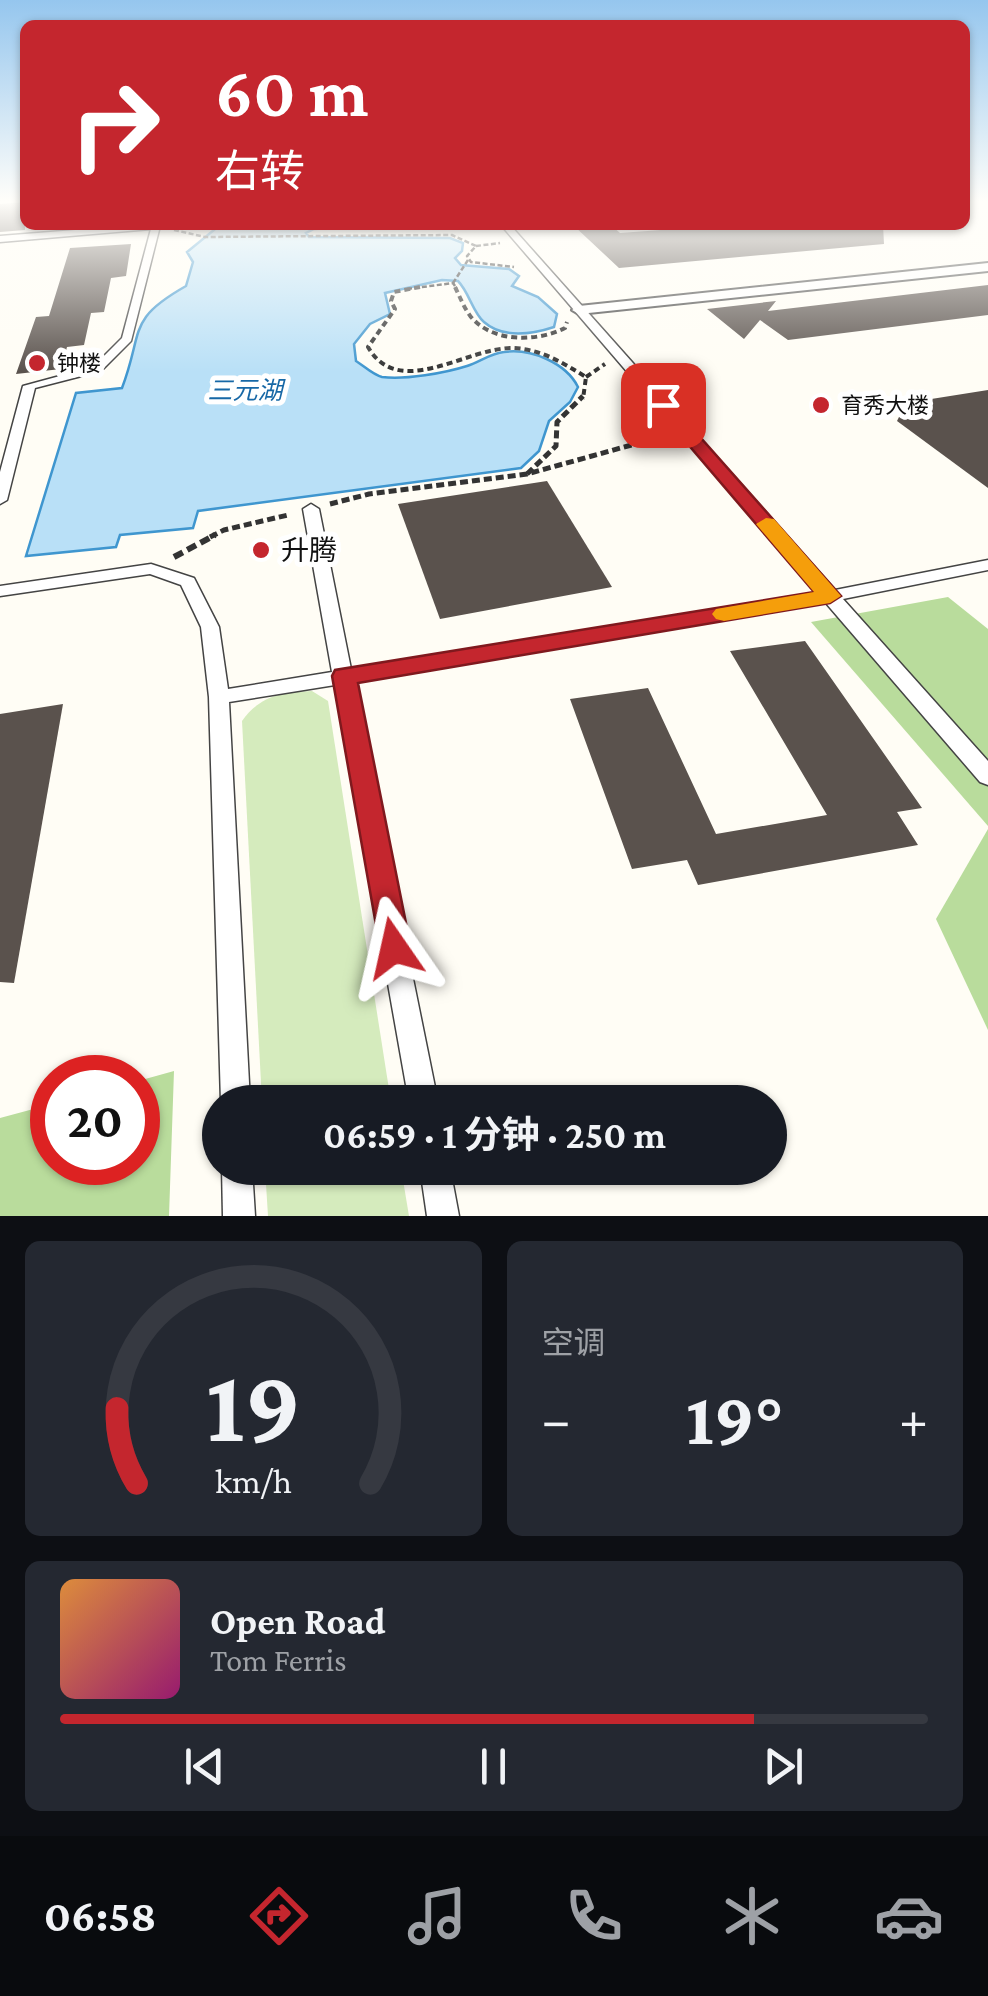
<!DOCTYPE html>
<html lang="zh">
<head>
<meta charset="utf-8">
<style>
  :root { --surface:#171b24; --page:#242831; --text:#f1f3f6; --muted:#9ea1a6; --line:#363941; --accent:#c4262e }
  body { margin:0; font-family:"Crimson Pro","Noto Sans SC",serif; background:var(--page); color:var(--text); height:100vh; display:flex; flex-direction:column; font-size:38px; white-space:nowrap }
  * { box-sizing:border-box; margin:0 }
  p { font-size:32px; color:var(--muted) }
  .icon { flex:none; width:55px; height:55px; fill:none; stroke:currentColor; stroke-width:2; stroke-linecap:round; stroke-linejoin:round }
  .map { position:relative; height:1216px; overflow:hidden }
  .drawer { display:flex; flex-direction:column; gap:25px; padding:25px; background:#0d0f14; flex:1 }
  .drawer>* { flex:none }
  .top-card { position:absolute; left:20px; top:20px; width:950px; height:210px; border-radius:15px; box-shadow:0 2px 8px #0004; background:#c4262e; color:#fff; overflow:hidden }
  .speed { position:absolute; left:30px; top:1055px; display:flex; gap:20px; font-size:50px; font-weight:700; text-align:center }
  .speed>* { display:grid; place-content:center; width:130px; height:130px; border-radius:50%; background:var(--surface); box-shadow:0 2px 8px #0004; line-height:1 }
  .speed .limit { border:15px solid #d22; background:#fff; color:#111 }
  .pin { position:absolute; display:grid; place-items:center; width:85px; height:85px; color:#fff; margin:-42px; border-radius:20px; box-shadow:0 5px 15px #0006 }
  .me { position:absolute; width:110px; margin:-55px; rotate:349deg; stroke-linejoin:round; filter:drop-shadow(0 0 8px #0008) }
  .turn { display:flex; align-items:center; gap:35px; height:210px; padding:0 30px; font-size:45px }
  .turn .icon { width:130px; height:130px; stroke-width:2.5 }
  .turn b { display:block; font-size:70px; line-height:85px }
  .big { font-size:75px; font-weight:700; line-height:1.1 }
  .drawer .card { flex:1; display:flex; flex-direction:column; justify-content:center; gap:15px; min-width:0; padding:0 35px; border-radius:15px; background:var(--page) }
  .drawer .dial { align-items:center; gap:0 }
  .dial svg { height:260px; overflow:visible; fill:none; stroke:var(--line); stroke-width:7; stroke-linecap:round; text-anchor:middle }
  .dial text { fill:var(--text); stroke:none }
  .song { display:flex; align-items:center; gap:30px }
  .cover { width:120px; height:120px; border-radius:15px; background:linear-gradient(135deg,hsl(30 70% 55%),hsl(320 70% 35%)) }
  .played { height:10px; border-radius:5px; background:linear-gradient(90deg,var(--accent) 80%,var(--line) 80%) }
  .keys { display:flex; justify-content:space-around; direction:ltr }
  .heat { display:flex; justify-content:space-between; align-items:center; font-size:55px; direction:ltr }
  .drawer .tiles { flex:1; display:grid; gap:25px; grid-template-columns:1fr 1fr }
  .card:last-child { grid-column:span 2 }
  .trip { position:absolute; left:202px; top:1085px; width:585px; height:100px; border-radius:50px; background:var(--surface); box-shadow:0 2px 8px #0004; font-weight:700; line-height:100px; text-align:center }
  .tab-bar { display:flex; height:160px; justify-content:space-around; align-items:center; background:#090b0e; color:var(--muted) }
  .tab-bar .icon { width:70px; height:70px }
  .tab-bar .current { color:var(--accent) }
  .tab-bar b { font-size:45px; color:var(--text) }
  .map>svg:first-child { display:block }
</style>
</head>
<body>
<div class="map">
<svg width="988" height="1216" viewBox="0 0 988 1216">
  <rect width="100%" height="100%" fill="#fffdf5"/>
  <g fill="#d5ebbd">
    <path d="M312 691 328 701 391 1102H262L242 721C260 696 281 692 312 691Z"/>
    <path d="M265 1168H401L409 1216H268Z"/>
  </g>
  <g fill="#b9dc9c">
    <path d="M948 597 988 629V826L811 622Z"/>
    <path d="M988 829V1030L936 919Z"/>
    <path d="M174 1071 169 1216H0V1118L52 1104V1162H138V1081Z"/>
  </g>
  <path fill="#b9e0f7" stroke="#3f96cf" stroke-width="2.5" d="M211 225H389L314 229 306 233 309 237 450 238 463 243 462 251 455 258 461 265 509 269 519 276 512 286 538 297 557 314 554 327C533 334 503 339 484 322 473 313 469 292 458 281L442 280 385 293 390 314 370 324 354 344 356 361C364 366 373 375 382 377 405 380 445 373 467 366 480 362 491 353 504 352 531 348 566 363 578 387L570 402 549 421 539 451 521 468 198 511 193 528 120 535 116 547 26 556 76 393 122 388C144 330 126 320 186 286L193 262 187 252 214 230Z"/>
  <g fill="#5a524d">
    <path d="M25 202V230L0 232V204Z"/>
    <path d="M573 225H611L620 233 729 225H883L884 244 619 268Z"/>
    <path d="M131 244 126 276 111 278 104 312 91 313 84 345 67 347 61 369 16 374 36 317 49 316 70 248Z"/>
    <path d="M988 285V315L788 340 760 320 744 339 707 309 776 301 768 311Z"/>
    <path d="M988 390V488L897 421 906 403Z"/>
    <path d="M547 481 612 587 440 619 398 504Z"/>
    <path d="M805 641 922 808 897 812 918 845 698 885 687 860 632 869 570 699 648 688 716 834 827 815 730 651Z"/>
    <path d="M63 704 14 983 0 982V714Z"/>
  </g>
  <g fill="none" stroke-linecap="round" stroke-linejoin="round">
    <defs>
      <g id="service">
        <path d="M138 225 160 226 131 341 101 371 35 388 7 500 0 504V472L23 386 93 367 122 338 151 229 0 242V236Z"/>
        <path d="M501 225H510L835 590 988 560V570L843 599 988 761V785L980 782 825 602 353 682 438 1102H409L335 685 229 702 250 1102H221L209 697 201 627 181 585 150 574 0 596V586L151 564 194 578 219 627 228 689 332 672 303 509 311 504 319 509 351 669 817 593Z"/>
        <path d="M222 1168H252L255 1216H223Z"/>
        <path d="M420 1168H450L459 1216H427Z"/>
      </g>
      <path id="pedestrian" d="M988 263V271L579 314 572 310 579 306Z"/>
    </defs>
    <use href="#service" stroke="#444" stroke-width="3"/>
    <use href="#pedestrian" stroke="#444" stroke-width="4"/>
    <g stroke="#333" stroke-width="2.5" stroke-dasharray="5 2.5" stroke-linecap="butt">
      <path d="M174 230 205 237 452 235 476 246 467 256 471 262 514 267"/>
      <path d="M476 246 500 243"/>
      <path d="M453 283 468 260"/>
      <path d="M407 289 453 283 457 289"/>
    </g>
    <g stroke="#333" stroke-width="4" stroke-dasharray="6 4" stroke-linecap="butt">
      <path d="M420 287 394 292 391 301 395 309 368 347C399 401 467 347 513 348 541 349 563 363 586 377L583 399"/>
      <path d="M455 287C460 297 464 308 471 317 493 343 537 342 565 328L567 322"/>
      <path d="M586 377 605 364"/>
    </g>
    <g stroke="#333" stroke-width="5" stroke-dasharray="8 4" stroke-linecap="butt">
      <path d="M527 474 556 446 557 422 583 396"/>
      <path d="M330 504 369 494 527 474 664 436"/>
      <path d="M210 537 224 530 288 515"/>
    </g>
    <path stroke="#333" stroke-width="6" stroke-dasharray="10 5" stroke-linecap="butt" d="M174 557 215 535"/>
    <use href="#service" fill="#fff" fill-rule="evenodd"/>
    <use href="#pedestrian" fill="#fff" fill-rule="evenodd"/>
  </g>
  <linearGradient id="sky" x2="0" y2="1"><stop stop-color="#95c6ee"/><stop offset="0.54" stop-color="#fffefa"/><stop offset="1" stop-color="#fffefa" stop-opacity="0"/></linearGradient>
  <rect width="988" height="372" fill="url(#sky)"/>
  <path fill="#c4262e" stroke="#7f191e" stroke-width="2.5" d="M657 402H669L841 596 830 603 358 683 411 948 406 959 394 963 382 959 332 676 335 670 814 592 657 408Z"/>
  <path fill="#f59e0b" d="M766 518 774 519 841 596 830 603 724 621 716 619 712 614 716 609 814 592 756 524Z"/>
  <g fill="#c4262e" stroke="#fff" stroke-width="4">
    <circle cx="37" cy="363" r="10"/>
    <circle cx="821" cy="405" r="10"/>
    <circle cx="261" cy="550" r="10"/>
  </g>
  <g text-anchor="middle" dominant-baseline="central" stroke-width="10" stroke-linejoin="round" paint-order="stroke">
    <g font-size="22" fill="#111" stroke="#fff" text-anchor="start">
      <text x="57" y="363">钟楼</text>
      <text x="841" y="405">育秀大楼</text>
    </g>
    <g font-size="25" font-style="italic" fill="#1768a6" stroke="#fff">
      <text x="245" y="390">三元湖</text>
    </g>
    <g font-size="28" fill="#111" stroke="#fff" text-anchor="start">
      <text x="281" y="550">升腾</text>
    </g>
  </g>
</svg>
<div class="speed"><div class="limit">20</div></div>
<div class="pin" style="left:663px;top:405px;background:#d93025"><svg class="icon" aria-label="arrive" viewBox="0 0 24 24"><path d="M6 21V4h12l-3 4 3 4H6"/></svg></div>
<svg class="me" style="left:394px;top:948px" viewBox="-20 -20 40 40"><path d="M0-17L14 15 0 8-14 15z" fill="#c4262e" stroke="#fff" stroke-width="4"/></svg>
<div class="trip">06:59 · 1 分钟 · 250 m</div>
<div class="top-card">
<div class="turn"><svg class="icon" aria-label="right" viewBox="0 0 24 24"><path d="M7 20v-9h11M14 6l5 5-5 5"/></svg><div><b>60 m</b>右转</div></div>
</div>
</div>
<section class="drawer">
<div class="tiles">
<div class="card dial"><svg viewBox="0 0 100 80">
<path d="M14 69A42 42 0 1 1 86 69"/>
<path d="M14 69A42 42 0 0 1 8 46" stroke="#c4262e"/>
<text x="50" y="56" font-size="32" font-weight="700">19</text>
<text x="50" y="72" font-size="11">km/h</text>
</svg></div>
<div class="card"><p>空调</p>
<div class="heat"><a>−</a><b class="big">19°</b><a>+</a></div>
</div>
<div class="card">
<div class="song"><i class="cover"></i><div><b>Open Road</b><p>Tom Ferris</p></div></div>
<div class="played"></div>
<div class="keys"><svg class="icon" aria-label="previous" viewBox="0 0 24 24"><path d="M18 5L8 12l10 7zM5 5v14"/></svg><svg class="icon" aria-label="pause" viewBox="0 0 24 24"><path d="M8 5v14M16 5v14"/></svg><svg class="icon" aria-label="next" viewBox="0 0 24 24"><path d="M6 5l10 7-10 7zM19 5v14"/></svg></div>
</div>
</div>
</section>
<nav class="tab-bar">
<b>06:58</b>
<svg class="icon current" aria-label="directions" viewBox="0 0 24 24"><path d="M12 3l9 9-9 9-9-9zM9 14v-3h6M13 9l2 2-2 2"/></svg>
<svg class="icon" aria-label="music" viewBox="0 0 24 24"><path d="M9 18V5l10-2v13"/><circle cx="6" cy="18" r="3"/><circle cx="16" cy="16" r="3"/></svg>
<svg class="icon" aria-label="phone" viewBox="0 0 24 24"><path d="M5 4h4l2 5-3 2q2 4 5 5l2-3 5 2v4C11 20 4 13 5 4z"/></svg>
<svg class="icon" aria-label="climate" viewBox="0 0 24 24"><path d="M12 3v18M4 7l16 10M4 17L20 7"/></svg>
<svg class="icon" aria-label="car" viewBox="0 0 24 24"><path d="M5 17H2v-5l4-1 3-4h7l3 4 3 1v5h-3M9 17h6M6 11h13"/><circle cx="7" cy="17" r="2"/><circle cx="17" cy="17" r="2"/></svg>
</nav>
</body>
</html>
